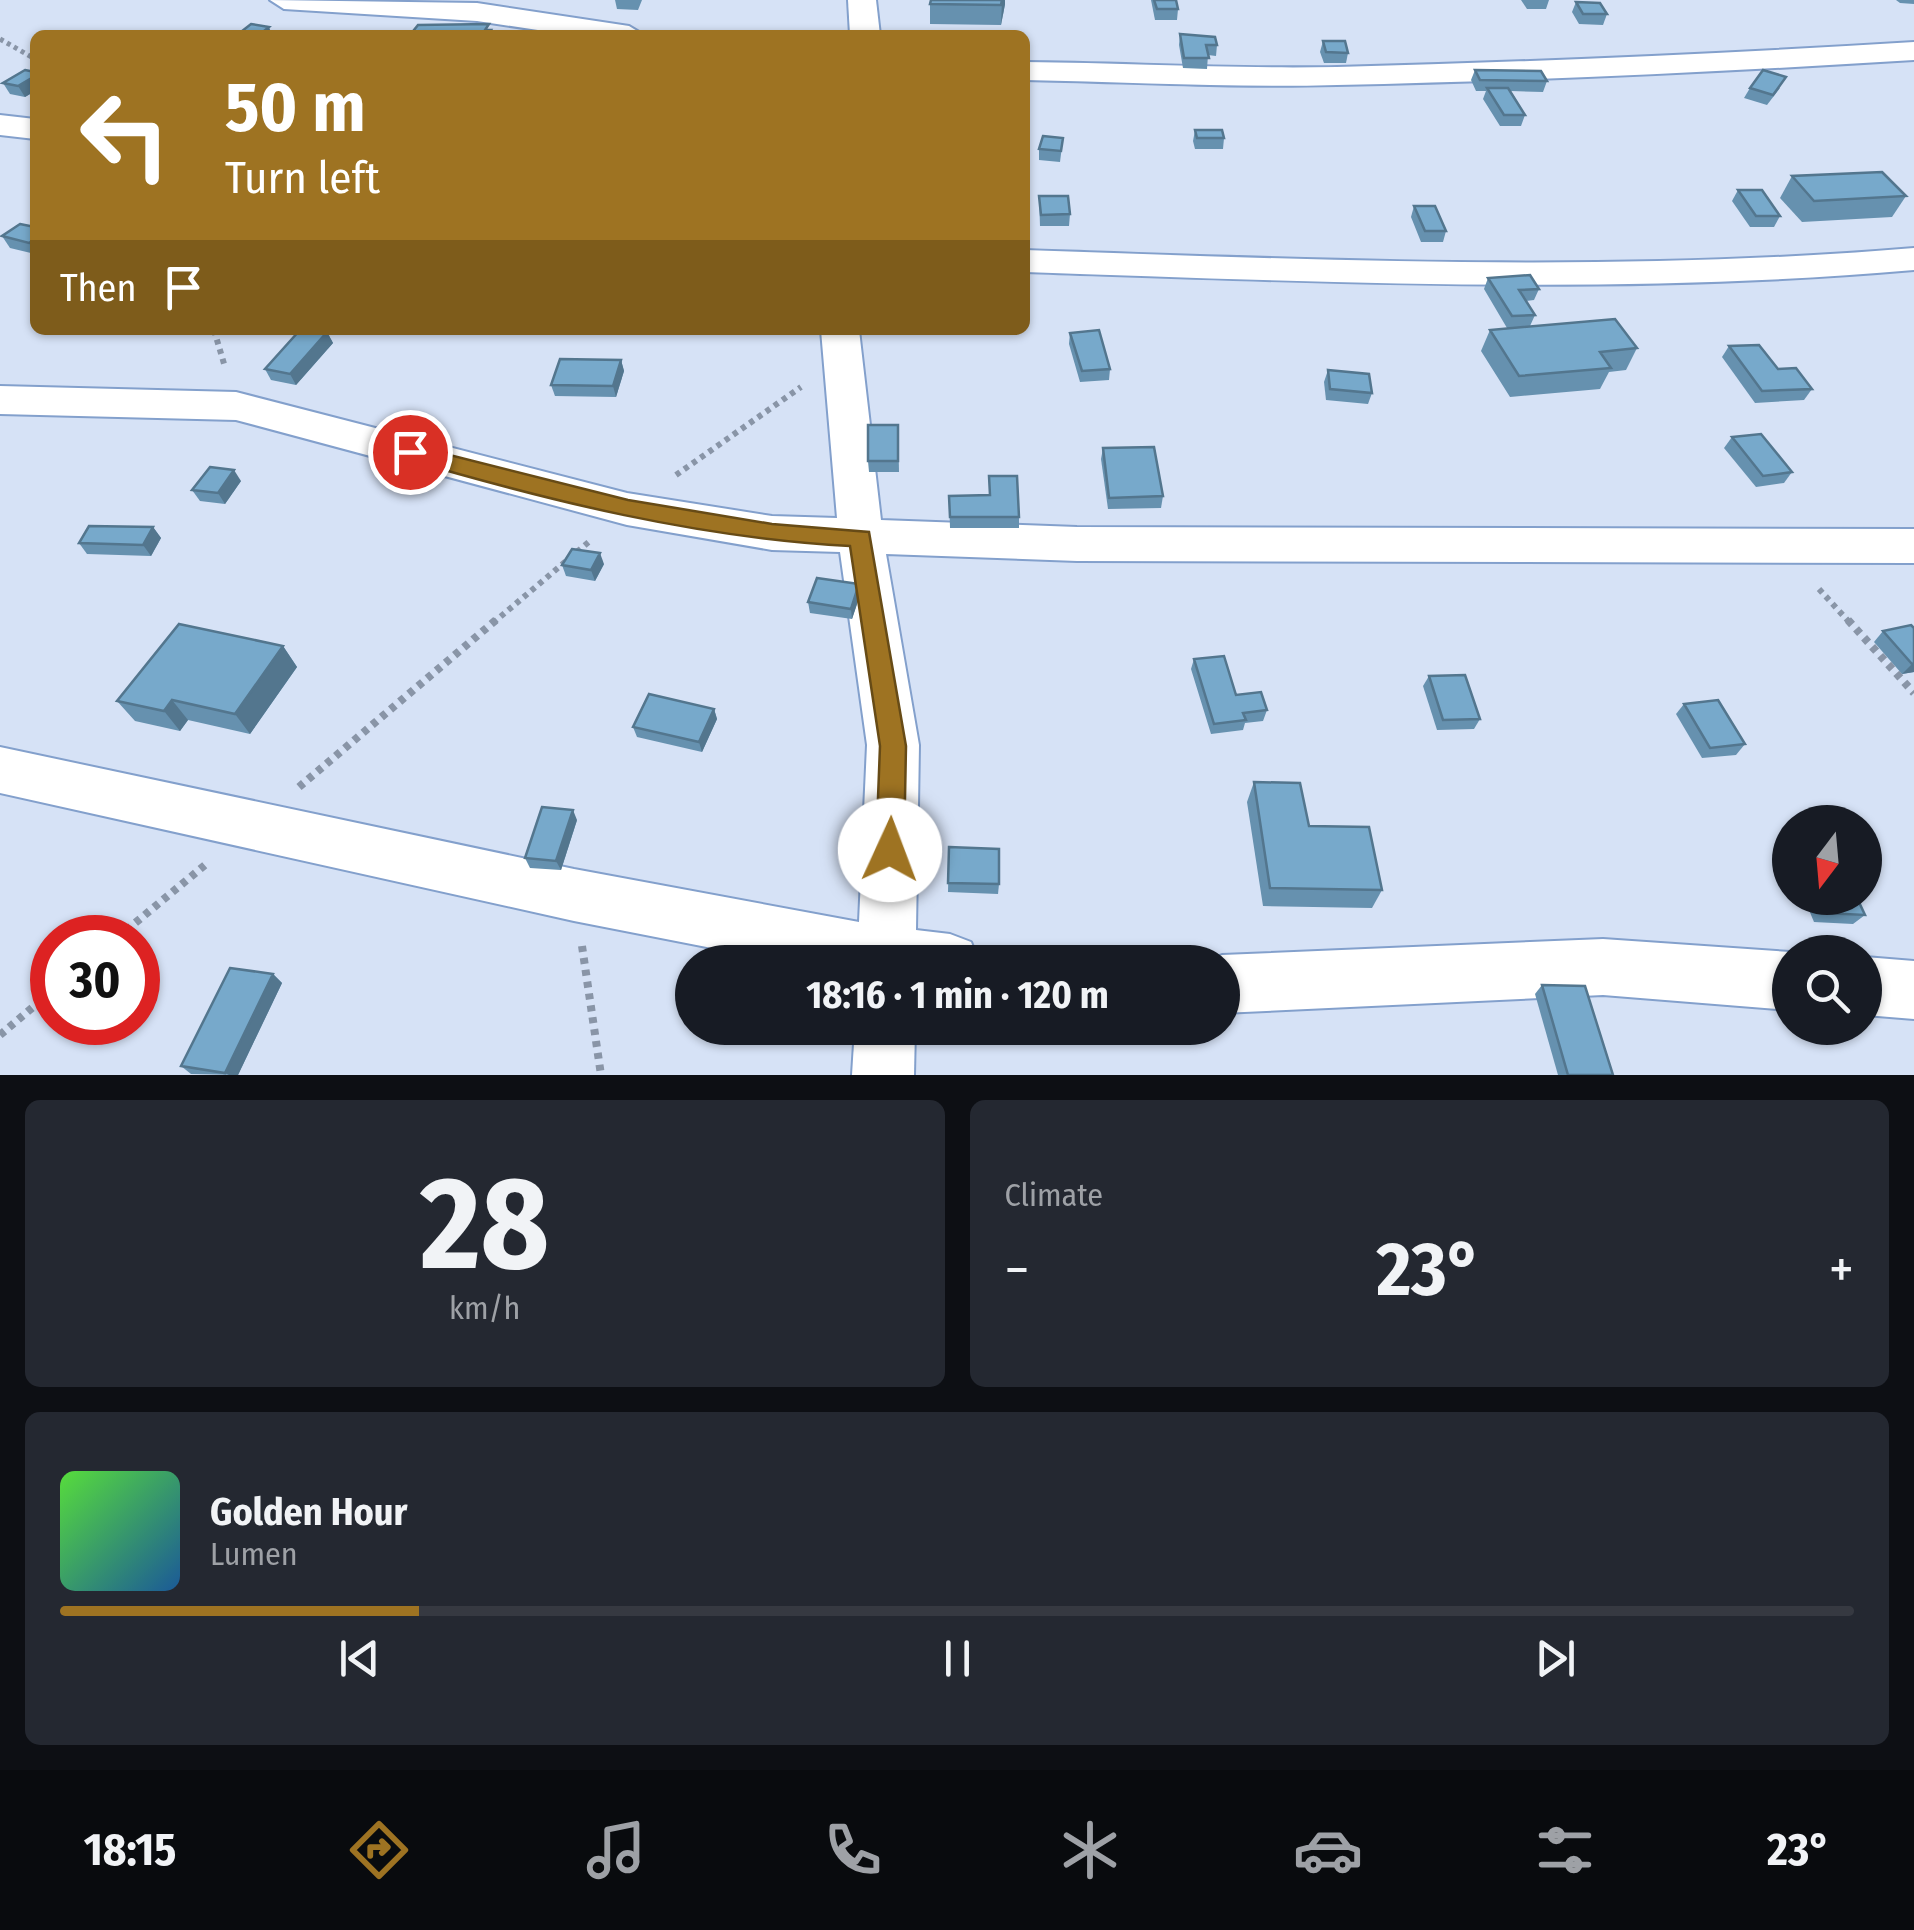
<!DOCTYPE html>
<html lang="en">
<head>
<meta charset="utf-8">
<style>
  :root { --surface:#171b24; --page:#242831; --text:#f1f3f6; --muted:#9ea1a6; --line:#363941; --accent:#9e7322 }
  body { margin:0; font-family:"Fira Sans Condensed",sans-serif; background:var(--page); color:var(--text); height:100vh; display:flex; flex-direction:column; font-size:38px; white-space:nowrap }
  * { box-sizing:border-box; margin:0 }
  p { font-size:32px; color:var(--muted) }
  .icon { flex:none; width:55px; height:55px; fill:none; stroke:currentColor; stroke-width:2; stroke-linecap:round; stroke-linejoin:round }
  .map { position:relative; height:1075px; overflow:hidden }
  .panel { display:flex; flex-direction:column; gap:25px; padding:25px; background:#0d0f14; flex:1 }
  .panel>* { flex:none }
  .guide { position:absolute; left:30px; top:30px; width:1000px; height:305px; border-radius:15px; box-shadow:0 2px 8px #0004; background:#9e7322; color:#fff; overflow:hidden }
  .needle { width:65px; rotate:196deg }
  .buttons { position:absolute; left:1772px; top:805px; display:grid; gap:20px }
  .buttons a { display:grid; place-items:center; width:110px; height:110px; border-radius:50%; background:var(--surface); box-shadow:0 2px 8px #0004; font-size:50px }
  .speed { position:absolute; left:30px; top:915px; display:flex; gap:20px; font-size:50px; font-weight:700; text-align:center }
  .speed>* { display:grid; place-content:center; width:130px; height:130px; border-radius:50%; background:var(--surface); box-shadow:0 2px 8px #0004; line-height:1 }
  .speed .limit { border:15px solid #d22; background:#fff; color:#111 }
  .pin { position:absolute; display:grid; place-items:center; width:85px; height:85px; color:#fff; margin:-42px; border:5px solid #fff; border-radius:50%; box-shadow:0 2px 10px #0007 }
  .me { position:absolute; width:110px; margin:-55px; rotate:2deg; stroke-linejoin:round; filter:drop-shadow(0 0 8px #0008) }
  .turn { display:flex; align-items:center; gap:35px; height:210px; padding:0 30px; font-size:45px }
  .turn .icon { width:130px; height:130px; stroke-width:2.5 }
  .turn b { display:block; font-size:70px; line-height:85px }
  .then { display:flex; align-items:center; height:95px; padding:0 30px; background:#0003; gap:20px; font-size:38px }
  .big { font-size:75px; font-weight:700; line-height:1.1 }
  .panel .tile { flex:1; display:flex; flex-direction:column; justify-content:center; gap:15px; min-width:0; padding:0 35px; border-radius:15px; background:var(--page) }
  .panel .dial { align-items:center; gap:0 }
  .dial b { font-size:130px; line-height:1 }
  .song { display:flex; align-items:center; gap:30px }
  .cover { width:120px; height:120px; border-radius:15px; background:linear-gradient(135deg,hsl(110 70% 55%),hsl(210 70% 35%)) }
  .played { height:10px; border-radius:5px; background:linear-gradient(90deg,var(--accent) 20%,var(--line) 20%) }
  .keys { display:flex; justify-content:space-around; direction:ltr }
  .heat { display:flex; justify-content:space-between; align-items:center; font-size:55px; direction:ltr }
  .panel .tiles { flex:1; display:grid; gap:25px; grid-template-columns:1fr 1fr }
  .tile:last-child { grid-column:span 2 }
  .trip { position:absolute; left:675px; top:945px; width:565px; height:100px; border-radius:50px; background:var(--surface); box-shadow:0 2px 8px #0004; font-weight:700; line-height:100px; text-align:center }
  .tab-bar { display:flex; height:160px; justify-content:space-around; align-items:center; background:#090b0e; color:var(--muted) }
  .tab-bar .icon { width:70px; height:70px }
  .tab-bar .active { color:var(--accent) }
  .tab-bar b { font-size:45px; color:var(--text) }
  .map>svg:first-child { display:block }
</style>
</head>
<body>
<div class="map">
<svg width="1914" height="1075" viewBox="0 0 1914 1075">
  <rect width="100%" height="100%" fill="#d6e2f6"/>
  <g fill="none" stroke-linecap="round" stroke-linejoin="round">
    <defs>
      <g id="minor">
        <path d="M270 0 477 3 629 26 644 35H571L477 21 284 9Z"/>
        <path d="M848 0H876L880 35H850Z"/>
        <path d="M1914 42V60C1722 72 1529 81 1337 85 1233 88 1129 82 1025 80V62C1129 63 1233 69 1337 67 1529 62 1722 54 1914 42Z"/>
        <path d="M0 115 35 119V139L0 135Z"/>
        <path d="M1914 248V270C1618 296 1321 282 1025 272V250C1321 260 1618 273 1914 248Z"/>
        <path d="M821 330H859L881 520 1077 527 1914 529V563L1077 561 886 554 919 745 916 930 950 934 971 942 979 962H783L574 921 0 793V747L574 869 859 922 867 745 840 552 772 550 627 525 236 420 0 414V386L236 392 627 493 772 516 837 518Z"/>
        <path d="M1603 939 1790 952V1010L1603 995 1222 1013V962H1204L1222 955Z"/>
        <path d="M1865 957 1914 961V1019L1865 1015Z"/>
        <path d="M855 1028H915L914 1075H852Z"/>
      </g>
    </defs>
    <use href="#minor" stroke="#83a0cc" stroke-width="4"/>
    <path stroke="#8995a7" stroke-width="5" stroke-dasharray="4 4" stroke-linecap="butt" d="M0 39 35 59"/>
    <g stroke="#8995a7" stroke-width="6" stroke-dasharray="5 5" stroke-linecap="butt">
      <path d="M214 330 225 367"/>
      <path d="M676 475 801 387"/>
      <path d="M1819 589 1850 623"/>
      <path d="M493 623 591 540"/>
    </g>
    <g stroke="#8995a7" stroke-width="8" stroke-dasharray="6 6" stroke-linecap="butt">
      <path d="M1848 620 1914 693"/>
      <path d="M299 787 496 620"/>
      <path d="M117 938 205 865"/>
      <path d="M582 946 601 1075"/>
      <path d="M0 1035 52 991"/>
    </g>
    <use href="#minor" fill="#fff" fill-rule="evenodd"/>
  </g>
  <g fill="#6691af">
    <path d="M615 0H642L638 10 617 9Z"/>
    <path d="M1151 0H1176L1178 9 1177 20H1155Z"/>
    <path d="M1521 0H1549L1546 9H1527Z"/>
    <path d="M1896 0H1914V4L1900 3Z"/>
    <path d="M1576 2 1607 14 1603 25 1579 24 1572 12Z"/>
    <path d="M930 4H1005L1001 25 930 24Z"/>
    <path d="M1180 34 1217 45 1216 56 1208 55 1207 69 1183 68 1179 45Z"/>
    <path d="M1323 41 1348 53 1346 63H1324L1320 52Z"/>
    <path d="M1475 70 1547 81 1543 92 1511 91 1525 115 1521 126H1500L1483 99 1486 91H1476L1471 80Z"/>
    <path d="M35 72V91L25 97 10 94 3 83Z"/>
    <path d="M1750 88H1780L1767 105 1744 98Z"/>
    <path d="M1195 130 1224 138 1223 149H1195L1193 141Z"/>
    <path d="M1063 138 1060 162 1039 160V149Z"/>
    <path d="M1792 176 1906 196 1892 217 1802 222 1780 198Z"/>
    <path d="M1738 190 1780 216 1774 227H1750L1732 201Z"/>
    <path d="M1039 196 1070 214 1069 226H1040Z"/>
    <path d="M1414 206 1446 231 1443 242H1421L1411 217Z"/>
    <path d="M35 227V254L10 248 2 236Z"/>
    <path d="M1488 278 1539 289 1534 300 1526 301 1535 315 1530 326 1637 348 1626 370 1609 372 1600 389 1510 397 1481 351 1490 330 1507 328 1484 289Z"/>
    <path d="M327 332 333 343 296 385 271 380 265 369Z"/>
    <path d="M1070 333 1110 369 1109 380 1080 382 1069 344Z"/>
    <path d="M1729 346 1778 369 1812 389 1804 400 1755 403 1722 357Z"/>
    <path d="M621 360 624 371 616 397 555 396 551 385Z"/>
    <path d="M1328 370 1372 393 1368 404 1326 400 1324 382Z"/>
    <path d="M898 425 899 472H869L868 461Z"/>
    <path d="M1732 437 1792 472 1784 483 1756 487 1724 448Z"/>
    <path d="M1103 448 1163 496 1161 508 1108 509 1101 459Z"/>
    <path d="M241 481 225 504 200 501 192 490Z"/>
    <path d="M949 496 1019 517V528H950Z"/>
    <path d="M153 527 161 538 151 556 87 554 79 543Z"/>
    <path d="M604 564 595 581 566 576 562 565Z"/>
    <path d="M859 584 860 595 852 619 810 613 808 602Z"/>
    <path d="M1914 628V672L1902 674 1874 642 1883 631Z"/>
    <path d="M283 646 297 667 250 734 188 720 180 731 135 721 117 701Z"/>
    <path d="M1194 659 1236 695 1267 710 1263 721 1245 723 1243 730 1211 734 1191 669Z"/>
    <path d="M1429 676 1480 719 1474 729 1437 730 1423 686Z"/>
    <path d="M1684 704 1745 744 1736 755 1702 758 1676 714Z"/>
    <path d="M714 709 717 719 702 752 637 737 633 727Z"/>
    <path d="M1254 782 1309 826 1382 890 1372 908 1263 906 1247 802Z"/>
    <path d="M577 820 561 870 530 868 525 858Z"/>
    <path d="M949 847 999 884 998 894 948 892Z"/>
    <path d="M1804 898H1857L1865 915 1853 924 1814 922Z"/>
    <path d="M273 974 282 983 238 1075 191 1074 181 1066Z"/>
    <path d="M1542 985 1613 1075H1558L1535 994Z"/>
  </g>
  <g fill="#53768e">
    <path d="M1002 0H1005V4L1001 25Z"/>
    <path d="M269 27 272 35H259Z"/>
    <path d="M35 76V91L25 97 18 86Z"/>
    <path d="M35 239V252L29 243Z"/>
    <path d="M327 332 333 343 296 385 290 374Z"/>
    <path d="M621 360 624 371 616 397 613 386Z"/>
    <path d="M234 470 241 481 225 504 218 493Z"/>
    <path d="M153 527 161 538 151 556 143 545Z"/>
    <path d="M600 553 604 564 595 581 591 570Z"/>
    <path d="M859 584 860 595 852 619 851 609Z"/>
    <path d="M283 646 297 667 250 734 235 714Z"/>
    <path d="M1914 663V672L1902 674 1912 664Z"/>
    <path d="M172 700 188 720 180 731 164 711Z"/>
    <path d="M714 709 717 719 702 752 699 742Z"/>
    <path d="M573 810 577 820 561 870 556 861Z"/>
    <path d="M273 974 282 983 238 1075H229L225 1073Z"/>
  </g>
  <g fill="#77a9cb" stroke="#53768e" stroke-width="2.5">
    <path d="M931 0H1002L1001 5 930 4Z"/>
    <path d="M1154 0H1176L1178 9H1157Z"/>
    <path d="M1576 2 1600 3 1607 14H1583Z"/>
    <path d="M251 24 269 27 259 35H237Z"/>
    <path d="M489 24 485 30H491L488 35H410L418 25Z"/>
    <path d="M1180 34 1215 37 1217 45H1206L1209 58H1184Z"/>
    <path d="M1323 41H1345L1348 53 1326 52Z"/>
    <path d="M25 70 35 72V76L18 86 3 83Z"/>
    <path d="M1475 70 1541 71 1547 81 1480 80Z"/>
    <path d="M1763 70 1786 77 1773 95 1750 88Z"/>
    <path d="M1487 88H1508L1525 115H1504Z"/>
    <path d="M1195 130H1222L1224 138H1197Z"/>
    <path d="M1043 136 1063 138 1061 151 1039 149Z"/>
    <path d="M1882 172 1906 196 1814 201 1792 176Z"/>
    <path d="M1738 190H1762L1780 216H1756Z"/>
    <path d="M1039 196H1068L1070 214 1041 215Z"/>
    <path d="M1414 206H1435L1446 231H1425Z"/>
    <path d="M20 224 35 227V239L29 243 2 236Z"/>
    <path d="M1530 275 1539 289 1519 290 1535 315 1512 316 1488 278Z"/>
    <path d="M1615 319 1637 348 1600 352 1611 368 1519 376 1490 330Z"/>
    <path d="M300 330 327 332 290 374 265 369Z"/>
    <path d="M1099 330 1110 369 1082 371 1070 333Z"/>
    <path d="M1759 345 1778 369 1796 368 1812 389 1762 391 1729 346Z"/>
    <path d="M560 359 621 360 613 386 551 385Z"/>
    <path d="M1328 370 1369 374 1372 393 1330 389Z"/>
    <rect x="868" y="425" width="30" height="36"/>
    <path d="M1761 434 1792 472 1763 476 1732 437Z"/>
    <path d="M1154 447 1163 496 1109 498 1103 448Z"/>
    <path d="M210 467 234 470 218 493 192 490Z"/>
    <path d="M989 476H1017L1019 517H950L949 496 990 495Z"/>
    <path d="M89 526 153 527 143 545 79 543Z"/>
    <path d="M572 549 600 553 591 570 562 565Z"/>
    <path d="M817 578 859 584 851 609 808 602Z"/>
    <path d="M179 624 283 646 235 714 172 700 164 711 117 701Z"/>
    <path d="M1911 625 1914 628V663L1912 664 1883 631Z"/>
    <path d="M1224 656 1236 695 1261 692 1267 710 1243 713 1246 720 1214 724 1194 659Z"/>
    <path d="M1465 675 1480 719 1443 720 1429 676Z"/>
    <path d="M649 694 714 709 699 742 633 727Z"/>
    <path d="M1718 700 1745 744 1710 748 1684 704Z"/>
    <path d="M1254 782 1300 783 1309 826 1369 827 1382 890 1270 888Z"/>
    <path d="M542 807 573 810 556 861 525 858Z"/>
    <path d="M949 847 999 849V884L948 883Z"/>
    <path d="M1818 898H1857L1865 915 1824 913Z"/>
    <path d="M230 968 273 974 225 1073 181 1066Z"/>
    <path d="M1542 985 1585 986 1613 1075H1568Z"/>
  </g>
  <path fill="#9e7322" stroke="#674b16" stroke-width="2.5" d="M410 445 628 500 772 524 869 532 906 746 904 850 900 859 890 863 880 859 876 850 880 746 850 546C698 538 549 501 403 458V447Z"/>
</svg>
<div class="buttons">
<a><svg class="needle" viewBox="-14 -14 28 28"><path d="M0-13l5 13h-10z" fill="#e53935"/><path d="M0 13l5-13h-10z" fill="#9ea1a6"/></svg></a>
<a><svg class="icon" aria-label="search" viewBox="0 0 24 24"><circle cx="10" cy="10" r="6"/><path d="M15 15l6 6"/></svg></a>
</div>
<div class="speed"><div class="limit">30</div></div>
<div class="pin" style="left:410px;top:452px;background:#d93025"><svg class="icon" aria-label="arrive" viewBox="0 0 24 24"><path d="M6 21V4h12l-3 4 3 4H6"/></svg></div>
<svg class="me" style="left:890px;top:850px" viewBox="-20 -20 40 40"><circle r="19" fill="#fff"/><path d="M0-13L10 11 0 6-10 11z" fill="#9e7322"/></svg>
<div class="trip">18:16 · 1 min · 120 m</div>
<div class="guide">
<div class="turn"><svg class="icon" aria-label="left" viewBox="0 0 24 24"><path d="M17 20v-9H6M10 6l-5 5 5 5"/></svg><div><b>50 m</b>Turn left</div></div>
<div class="then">Then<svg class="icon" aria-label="arrive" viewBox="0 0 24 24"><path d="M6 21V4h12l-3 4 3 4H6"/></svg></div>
</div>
</div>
<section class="panel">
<div class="tiles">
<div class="tile dial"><b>28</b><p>km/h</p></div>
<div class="tile"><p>Climate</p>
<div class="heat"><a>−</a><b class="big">23°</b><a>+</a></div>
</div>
<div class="tile">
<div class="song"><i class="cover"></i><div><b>Golden Hour</b><p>Lumen</p></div></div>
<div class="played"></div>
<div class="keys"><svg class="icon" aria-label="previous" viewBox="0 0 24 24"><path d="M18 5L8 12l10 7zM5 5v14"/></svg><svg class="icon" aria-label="pause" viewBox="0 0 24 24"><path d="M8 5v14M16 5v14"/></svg><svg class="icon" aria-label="next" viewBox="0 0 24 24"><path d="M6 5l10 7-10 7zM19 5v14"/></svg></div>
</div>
</div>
</section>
<nav class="tab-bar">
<b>18:15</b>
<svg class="icon active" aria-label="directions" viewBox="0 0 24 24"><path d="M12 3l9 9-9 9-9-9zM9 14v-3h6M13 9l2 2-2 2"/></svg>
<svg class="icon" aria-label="music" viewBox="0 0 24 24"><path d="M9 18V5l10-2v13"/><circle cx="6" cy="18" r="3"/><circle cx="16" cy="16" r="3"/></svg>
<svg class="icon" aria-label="phone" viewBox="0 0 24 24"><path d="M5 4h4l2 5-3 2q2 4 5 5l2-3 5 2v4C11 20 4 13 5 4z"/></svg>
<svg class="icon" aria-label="climate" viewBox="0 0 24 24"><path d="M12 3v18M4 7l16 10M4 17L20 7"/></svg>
<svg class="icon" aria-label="car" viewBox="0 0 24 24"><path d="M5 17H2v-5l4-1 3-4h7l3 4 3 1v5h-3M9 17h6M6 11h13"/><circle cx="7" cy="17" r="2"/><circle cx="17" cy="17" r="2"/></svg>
<svg class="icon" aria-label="filters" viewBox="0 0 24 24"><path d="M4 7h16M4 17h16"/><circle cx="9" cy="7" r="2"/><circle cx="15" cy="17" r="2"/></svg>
<b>23°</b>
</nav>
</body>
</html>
